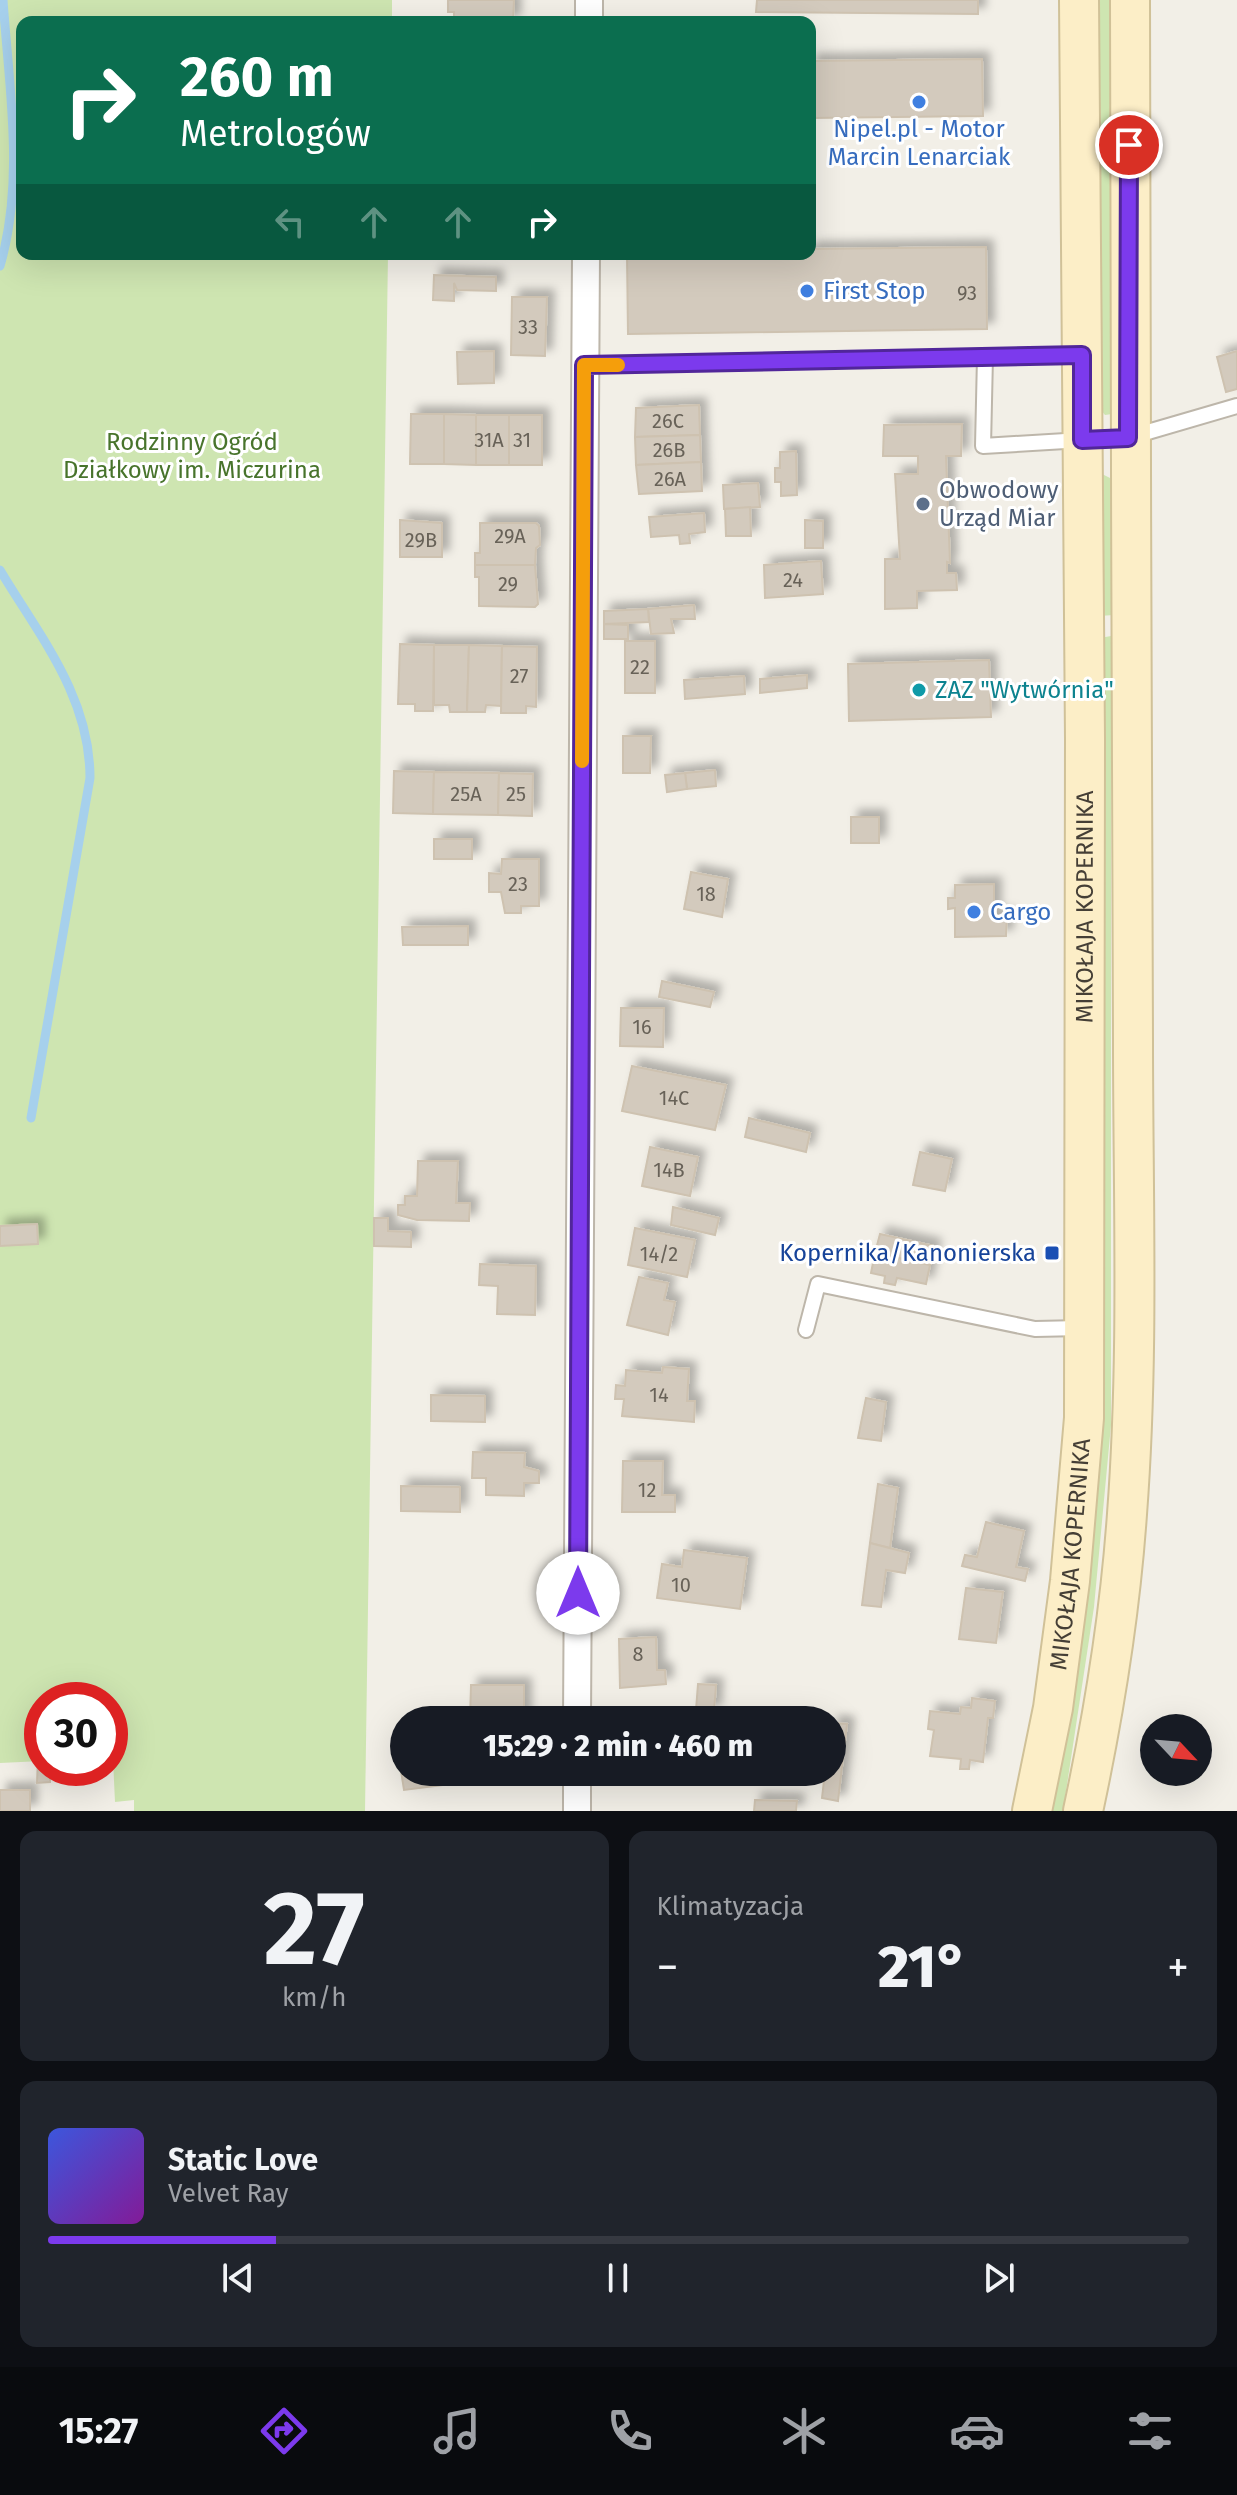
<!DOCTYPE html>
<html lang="pl">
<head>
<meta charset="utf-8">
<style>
  :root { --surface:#171b24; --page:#20242c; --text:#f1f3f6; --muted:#9ea1a6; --line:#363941; --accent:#7c3aed }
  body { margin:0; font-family:"Fira Sans",sans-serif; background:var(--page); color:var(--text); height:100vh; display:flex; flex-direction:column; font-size:30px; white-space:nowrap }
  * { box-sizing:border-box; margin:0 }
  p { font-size:26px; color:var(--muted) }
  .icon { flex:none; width:44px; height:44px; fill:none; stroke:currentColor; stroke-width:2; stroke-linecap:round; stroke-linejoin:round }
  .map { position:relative; height:1811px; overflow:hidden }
  .drawer { display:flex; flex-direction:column; gap:20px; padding:20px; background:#0d0f14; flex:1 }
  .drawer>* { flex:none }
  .guide { position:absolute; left:16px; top:16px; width:800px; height:244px; border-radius:16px; box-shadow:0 8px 32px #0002; background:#0b6e4f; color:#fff; overflow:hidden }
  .needle { width:52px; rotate:116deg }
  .controls { position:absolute; left:1140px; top:1714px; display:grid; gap:16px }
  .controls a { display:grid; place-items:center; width:72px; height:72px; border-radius:50%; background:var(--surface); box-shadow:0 8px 32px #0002; font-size:40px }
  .speed { position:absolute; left:24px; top:1682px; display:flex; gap:16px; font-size:40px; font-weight:700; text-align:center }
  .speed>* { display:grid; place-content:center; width:104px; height:104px; border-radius:50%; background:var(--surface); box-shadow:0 8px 32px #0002; line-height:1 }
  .speed .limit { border:12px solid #d22; background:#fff; color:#111 }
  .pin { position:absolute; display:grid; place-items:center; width:68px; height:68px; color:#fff; margin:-34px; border:4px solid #fff; border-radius:50%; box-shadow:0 2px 8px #0007 }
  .me { position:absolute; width:88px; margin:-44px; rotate:0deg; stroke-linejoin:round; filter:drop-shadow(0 0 6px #0008) }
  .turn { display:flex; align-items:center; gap:28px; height:168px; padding:0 32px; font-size:36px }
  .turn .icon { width:104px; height:104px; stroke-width:2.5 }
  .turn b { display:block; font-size:56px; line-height:68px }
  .lanes { display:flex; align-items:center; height:76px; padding:0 32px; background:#0003; justify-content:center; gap:40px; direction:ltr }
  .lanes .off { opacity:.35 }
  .big { font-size:60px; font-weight:800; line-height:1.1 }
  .drawer .card { flex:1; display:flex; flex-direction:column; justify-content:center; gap:12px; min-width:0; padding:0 28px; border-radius:16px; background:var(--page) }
  .drawer .dial { align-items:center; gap:0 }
  .dial b { font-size:104px; line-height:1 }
  .song { display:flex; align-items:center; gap:24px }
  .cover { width:96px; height:96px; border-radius:12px; background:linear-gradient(135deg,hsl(230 70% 55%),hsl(290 70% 35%)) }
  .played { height:8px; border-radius:4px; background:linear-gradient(90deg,var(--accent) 20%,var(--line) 20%) }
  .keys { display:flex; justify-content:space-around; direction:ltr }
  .heat { display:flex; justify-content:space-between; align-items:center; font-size:44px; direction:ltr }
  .drawer .tiles { flex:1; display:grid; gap:20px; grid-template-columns:1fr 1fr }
  .card:last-child { grid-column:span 2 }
  .trip { position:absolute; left:390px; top:1706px; width:456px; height:80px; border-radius:40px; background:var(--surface); box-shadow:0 8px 32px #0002; font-weight:800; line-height:80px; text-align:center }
  .dock { display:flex; height:128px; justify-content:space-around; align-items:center; background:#090b0e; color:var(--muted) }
  .dock .icon { width:56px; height:56px }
  .dock .active { color:var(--accent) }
  .dock b { font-size:36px; color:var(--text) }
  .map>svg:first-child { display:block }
</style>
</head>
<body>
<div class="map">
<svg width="1237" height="1811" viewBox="0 0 1237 1811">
  <defs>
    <filter id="shadow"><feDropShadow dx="7" dy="-7" stdDeviation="4" flood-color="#0004"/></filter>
  </defs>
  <rect width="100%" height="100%" fill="#f2efe7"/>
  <g fill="#cee5b1">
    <path d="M0 0H392V22H22V254H388L365 1811H134V1800L115 1802 113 1759H110V1700H42V1761L0 1763Z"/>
    <path d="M1098 0H1112V414L1105 415 1101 410Z"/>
    <path d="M1102 474 1112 479 1113 615 1100 616 1099 479Z"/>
    <path d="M1111 636V1425L1094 1607 1063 1811H1050L1100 638Z"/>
  </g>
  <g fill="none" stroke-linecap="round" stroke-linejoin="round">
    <g stroke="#a6d0ec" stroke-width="9">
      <path d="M0 266C25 180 9 88 3 0"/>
      <path d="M0 570C40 637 90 696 90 778L31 1118"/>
    </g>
  </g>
  <g fill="#d3cabd" stroke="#cec2b0" stroke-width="2" filter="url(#shadow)">
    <path d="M448 0H514L513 22H454V12H448Z"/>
    <path d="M757 0H978V14L756 12Z"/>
    <path d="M982 59 983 116 810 118V61Z"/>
    <path d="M986 247 987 329 628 334 627 254H810V249Z"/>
    <path d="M434 275 496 277V291L457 290 454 283V301L433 300Z"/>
    <path d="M512 297H547L545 356 511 355Z"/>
    <path d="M494 351V383L458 384 457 352Z"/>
    <path d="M1237 351V389L1226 392 1217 357Z"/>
    <path d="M699 405 700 435 635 437 636 408Z"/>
    <path d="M411 414H444V464H410Z"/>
    <path d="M444 414 476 415V465L444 464Z"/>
    <rect x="476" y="415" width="33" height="50"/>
    <rect x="509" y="415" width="33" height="50"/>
    <path d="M962 424 961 456H946L950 563 947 562V573H956L957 590 917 591V608L885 609V559H900L895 474H918V456H883L884 425Z"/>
    <path d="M700 435 701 462 636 465 635 437Z"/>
    <path d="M796 451 797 495 781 496V482H775V468H780V452Z"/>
    <path d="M701 462 702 491 639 494 636 465Z"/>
    <path d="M758 483 760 507 724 509 723 485Z"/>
    <path d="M750 507 751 536H726L725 509Z"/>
    <path d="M704 513 705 532 689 534 690 543 680 544 679 535 651 537 649 517Z"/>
    <path d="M400 520 442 523V557H400Z"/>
    <path d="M805 520 823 521V548H805Z"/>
    <path d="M480 523H536L539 526 540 545 536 548 535 565H475V553H480Z"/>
    <path d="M821 561 823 594 765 598 764 565Z"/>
    <path d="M475 565H535L538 604 535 607 479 606V577H475Z"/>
    <path d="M694 605 695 619H671L674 633 651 634 648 609Z"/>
    <path d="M648 609 649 622 604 624V611Z"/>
    <path d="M604 624 628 625V639H604Z"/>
    <rect x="625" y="641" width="30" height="52"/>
    <path d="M400 644 434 645 433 711H415V704H398Z"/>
    <path d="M434 645H469L467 712H450L449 705H434Z"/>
    <path d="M469 645 502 646 501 706 486 705 485 712H467Z"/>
    <path d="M502 646 537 647 536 707 526 706V713H501Z"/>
    <path d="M989 660 991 717 849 721 848 664Z"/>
    <path d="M807 675V688L760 693V679Z"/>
    <path d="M744 676 745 694 685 699 684 680Z"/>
    <path d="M623 736H651L650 773H623Z"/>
    <path d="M715 770 716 786 687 789 685 773Z"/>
    <path d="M394 771 434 772 433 814 393 813Z"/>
    <path d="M434 772 499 773 498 815 433 814Z"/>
    <path d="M499 773 533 774 532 816 498 815Z"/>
    <path d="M685 773 687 789 667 792 665 775Z"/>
    <rect x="851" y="817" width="28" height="26"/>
    <rect x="434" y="839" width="38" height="20"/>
    <path d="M502 859H539V906H521V913H505L501 892H489V873L501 874Z"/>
    <path d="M691 872 728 879 722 917 684 909Z"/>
    <path d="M994 884V916L1007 915 1006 936 955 937V908L948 909V898H955V885Z"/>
    <path d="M468 926V945H403L402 927Z"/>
    <path d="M662 981 714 992 710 1007 659 997Z"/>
    <path d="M621 1008H664L663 1047 620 1046Z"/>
    <path d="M632 1066 726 1085 715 1130 622 1111Z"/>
    <path d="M749 1118 810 1133 806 1152 745 1137Z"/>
    <path d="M650 1147 698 1157 690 1196 642 1186Z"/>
    <path d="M920 1152 952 1159 945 1191 913 1185Z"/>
    <path d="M418 1161H458L456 1203H470L469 1221 417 1220 398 1215V1205H405V1196H417Z"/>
    <path d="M673 1207 719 1218 715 1235 671 1225Z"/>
    <path d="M374 1218H388V1231L411 1232V1247L374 1246Z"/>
    <path d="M37 1224 38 1244 0 1246V1226Z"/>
    <path d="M635 1228 695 1240 687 1277 628 1265Z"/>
    <path d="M880 1234 934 1246 930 1265 875 1253Z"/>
    <path d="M875 1253 930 1265 926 1284 897 1278 895 1285 884 1283 885 1276 871 1273Z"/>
    <path d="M480 1264 536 1266 535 1315 497 1314 498 1286 479 1285Z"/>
    <path d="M639 1277 668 1283 664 1300 675 1302 668 1335 627 1325Z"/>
    <path d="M663 1367 689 1369 687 1401H695L694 1422 622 1416 624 1399H615L616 1385 625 1386 626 1370 662 1373Z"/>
    <path d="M431 1395 485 1396V1422L431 1421Z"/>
    <path d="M866 1398 886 1402 881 1441 858 1438Z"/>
    <path d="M473 1452 525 1453 524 1467 539 1471V1483H524V1496L486 1495V1478H472Z"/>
    <path d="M623 1461H663L662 1495H675V1512H622Z"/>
    <path d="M878 1484 898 1488 890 1548 870 1543Z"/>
    <path d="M401 1486 460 1487V1512L401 1511Z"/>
    <path d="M986 1522 1024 1531 1016 1567 1028 1569 1025 1581 962 1566 965 1555 977 1557Z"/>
    <path d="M870 1543 909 1553 905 1573 886 1570 881 1607 862 1605Z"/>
    <path d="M684 1550 747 1558 740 1609 657 1598 662 1564 682 1567Z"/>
    <path d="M966 1588 1003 1592 996 1643 959 1639Z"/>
    <path d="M656 1637 657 1670H665L666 1684 620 1688 619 1639Z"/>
    <path d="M698 1684 716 1685 714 1712 696 1710Z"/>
    <path d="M471 1685H524V1720H470Z"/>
    <path d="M972 1698 995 1701 993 1718H988L983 1762 970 1760 969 1769H960L961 1759 930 1756 934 1730 928 1729 930 1711 960 1714 961 1707 971 1708Z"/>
    <path d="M832 1723 847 1724 838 1801 822 1798 825 1772H832Z"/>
    <path d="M38 1758H42V1768H91V1778H50V1782L37 1783Z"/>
    <path d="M401 1771 450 1772 452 1784 404 1790Z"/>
    <path d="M450 1772H498L499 1777 452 1784Z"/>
    <rect x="0" y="1790" width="30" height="21"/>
    <path d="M755 1800 797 1801 796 1811H754Z"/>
  </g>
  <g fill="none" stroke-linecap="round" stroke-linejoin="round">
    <defs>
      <g id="lane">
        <path d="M985 357 983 446 1082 440"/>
        <path d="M584 365 1079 355"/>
        <path d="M1134 436 1237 406"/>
        <path d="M806 1330 818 1284 1035 1329 1081 1328"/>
      </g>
      <g id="street">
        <path d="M589 22V0"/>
        <path d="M577 1720 586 254"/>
        <path d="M577 1811V1772"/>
      </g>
      <g id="secondary">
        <path id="s1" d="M1032 1811 1053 1708 1070 1581 1084 1418 1085 739 1079 0"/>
        <path d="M1083 1811C1104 1713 1120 1614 1127 1514 1139 1356 1133 1197 1133 1040 1134 693 1128 347 1130 0"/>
      </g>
    </defs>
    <use href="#lane" stroke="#bdb6aa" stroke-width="18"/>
    <use href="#street" stroke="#bdb6aa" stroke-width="30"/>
    <use href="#secondary" stroke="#d0c198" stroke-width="42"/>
    <use href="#lane" stroke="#fff" stroke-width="14"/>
    <use href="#street" stroke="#fff" stroke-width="26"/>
    <use href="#secondary" stroke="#fceec7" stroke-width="38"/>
  </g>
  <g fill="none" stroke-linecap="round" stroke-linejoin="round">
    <defs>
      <path id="route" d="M578 1593 584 365 1082 355V440L1128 438 1129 145"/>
    </defs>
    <use href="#route" stroke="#51269a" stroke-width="20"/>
    <use href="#route" stroke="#7c3aed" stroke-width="14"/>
    <path stroke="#f59e0b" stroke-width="14" d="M582 761 584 365H618"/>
  </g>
  <g fill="#3f7fe0" stroke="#fff" stroke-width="3">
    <circle cx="919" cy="102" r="8"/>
    <circle cx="807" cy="291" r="8"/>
    <circle cx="974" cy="912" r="8"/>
  </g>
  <circle fill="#5c6f8a" stroke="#fff" stroke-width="3" cx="923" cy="504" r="8"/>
  <circle fill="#0f9aa8" stroke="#fff" stroke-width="3" cx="919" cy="690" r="8"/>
  <rect fill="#1a4fb4" stroke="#fff" stroke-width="3" x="1044" y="1245" width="16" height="16" rx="4"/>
  <g text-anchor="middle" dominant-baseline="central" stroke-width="6" stroke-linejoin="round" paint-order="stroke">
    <g font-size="20" fill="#686258">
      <text x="967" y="293">93</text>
      <text x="528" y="327">33</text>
      <text x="668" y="421">26C</text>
      <text x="489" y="440">31A</text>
      <text x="522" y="440">31</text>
      <text x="669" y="450">26B</text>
      <text x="670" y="479">26A</text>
      <text x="510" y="536">29A</text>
      <text x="421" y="540">29B</text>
      <text x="793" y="580">24</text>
      <text x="508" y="584">29</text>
      <text x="640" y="667">22</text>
      <text x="519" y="676">27</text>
      <text x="466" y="794">25A</text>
      <text x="516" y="794">25</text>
      <text x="518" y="884">23</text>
      <text x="706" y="894">18</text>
      <text x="642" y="1027">16</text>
      <text x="674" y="1098">14C</text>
      <text x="669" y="1170">14B</text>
      <text x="659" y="1254">14/2</text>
      <text x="659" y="1395">14</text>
      <text x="647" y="1490">12</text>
      <text x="681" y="1585">10</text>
      <text x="638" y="1654">8</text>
    </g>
    <g font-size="24" fill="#366cbe" stroke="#fff" text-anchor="start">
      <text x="919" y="129" text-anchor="middle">Nipel.pl - Motor<tspan x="919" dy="28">Marcin Lenarciak</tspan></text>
      <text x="823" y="291">First Stop</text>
      <text x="990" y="912">Cargo</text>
    </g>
    <g font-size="24" fill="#48742c" stroke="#fff">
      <text x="192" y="442">Rodzinny Ogród<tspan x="192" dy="28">Działkowy im. Miczurina</tspan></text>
    </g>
    <g font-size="24" fill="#4e5e75" stroke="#fff" text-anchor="start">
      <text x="939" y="490">Obwodowy<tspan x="939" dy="28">Urząd Miar</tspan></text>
    </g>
    <g font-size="24" fill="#0d838f" stroke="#fff" text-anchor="start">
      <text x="935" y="690">ZAZ "Wytwórnia"</text>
    </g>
    <g font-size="24" fill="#453f36" stroke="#fff">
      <text stroke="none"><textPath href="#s1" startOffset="908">MIKOŁAJA KOPERNIKA</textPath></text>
      <text stroke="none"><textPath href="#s1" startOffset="260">MIKOŁAJA KOPERNIKA</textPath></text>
    </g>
    <g font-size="24" fill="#164399" stroke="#fff" text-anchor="end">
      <text x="1036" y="1253">Kopernika/Kanonierska</text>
    </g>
  </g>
</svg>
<div class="controls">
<a><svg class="needle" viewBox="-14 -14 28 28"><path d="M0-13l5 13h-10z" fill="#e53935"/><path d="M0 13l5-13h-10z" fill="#9ea1a6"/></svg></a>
</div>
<div class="speed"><div class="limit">30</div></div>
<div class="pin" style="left:1129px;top:145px;background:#d93025"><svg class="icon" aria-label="arrive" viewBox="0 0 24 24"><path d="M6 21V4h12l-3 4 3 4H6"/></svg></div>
<svg class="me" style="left:578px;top:1593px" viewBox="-20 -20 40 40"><circle r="19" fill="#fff"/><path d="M0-13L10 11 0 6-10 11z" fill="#7c3aed"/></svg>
<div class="trip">15:29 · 2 min · 460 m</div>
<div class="guide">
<div class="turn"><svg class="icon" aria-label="right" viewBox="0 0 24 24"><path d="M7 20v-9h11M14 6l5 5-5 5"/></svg><div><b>260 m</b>Metrologów</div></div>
<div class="lanes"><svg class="icon off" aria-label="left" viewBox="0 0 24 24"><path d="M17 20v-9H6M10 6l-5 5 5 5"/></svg><svg class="icon off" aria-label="ahead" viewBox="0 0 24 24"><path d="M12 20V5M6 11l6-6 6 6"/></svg><svg class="icon off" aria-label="ahead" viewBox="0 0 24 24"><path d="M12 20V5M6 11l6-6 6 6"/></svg><svg class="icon" aria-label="right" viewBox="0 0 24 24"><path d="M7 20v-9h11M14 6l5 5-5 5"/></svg></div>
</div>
</div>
<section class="drawer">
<div class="tiles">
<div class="card dial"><b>27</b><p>km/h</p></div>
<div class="card"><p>Klimatyzacja</p>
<div class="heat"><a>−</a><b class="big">21°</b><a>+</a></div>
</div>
<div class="card">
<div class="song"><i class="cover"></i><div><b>Static Love</b><p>Velvet Ray</p></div></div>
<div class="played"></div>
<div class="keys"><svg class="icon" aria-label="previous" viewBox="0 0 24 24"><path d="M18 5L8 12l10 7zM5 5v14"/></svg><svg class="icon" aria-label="pause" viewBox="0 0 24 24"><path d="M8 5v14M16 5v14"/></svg><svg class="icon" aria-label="next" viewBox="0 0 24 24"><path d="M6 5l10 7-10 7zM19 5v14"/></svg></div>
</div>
</div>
</section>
<nav class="dock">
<b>15:27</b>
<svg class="icon active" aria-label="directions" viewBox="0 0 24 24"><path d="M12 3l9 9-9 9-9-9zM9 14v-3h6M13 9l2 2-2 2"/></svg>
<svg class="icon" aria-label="music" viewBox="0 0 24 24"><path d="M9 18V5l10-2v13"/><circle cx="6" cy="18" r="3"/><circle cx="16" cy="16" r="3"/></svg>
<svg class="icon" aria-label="phone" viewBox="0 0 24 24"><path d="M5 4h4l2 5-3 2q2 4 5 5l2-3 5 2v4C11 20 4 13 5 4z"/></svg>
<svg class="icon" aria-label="climate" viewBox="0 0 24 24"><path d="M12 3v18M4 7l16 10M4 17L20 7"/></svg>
<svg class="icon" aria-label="car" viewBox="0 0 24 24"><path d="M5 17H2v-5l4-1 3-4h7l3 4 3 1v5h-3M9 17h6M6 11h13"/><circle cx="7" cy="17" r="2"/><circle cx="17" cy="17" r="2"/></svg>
<svg class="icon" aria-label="filters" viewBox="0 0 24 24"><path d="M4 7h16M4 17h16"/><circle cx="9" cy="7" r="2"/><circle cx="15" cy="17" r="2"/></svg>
</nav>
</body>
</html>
